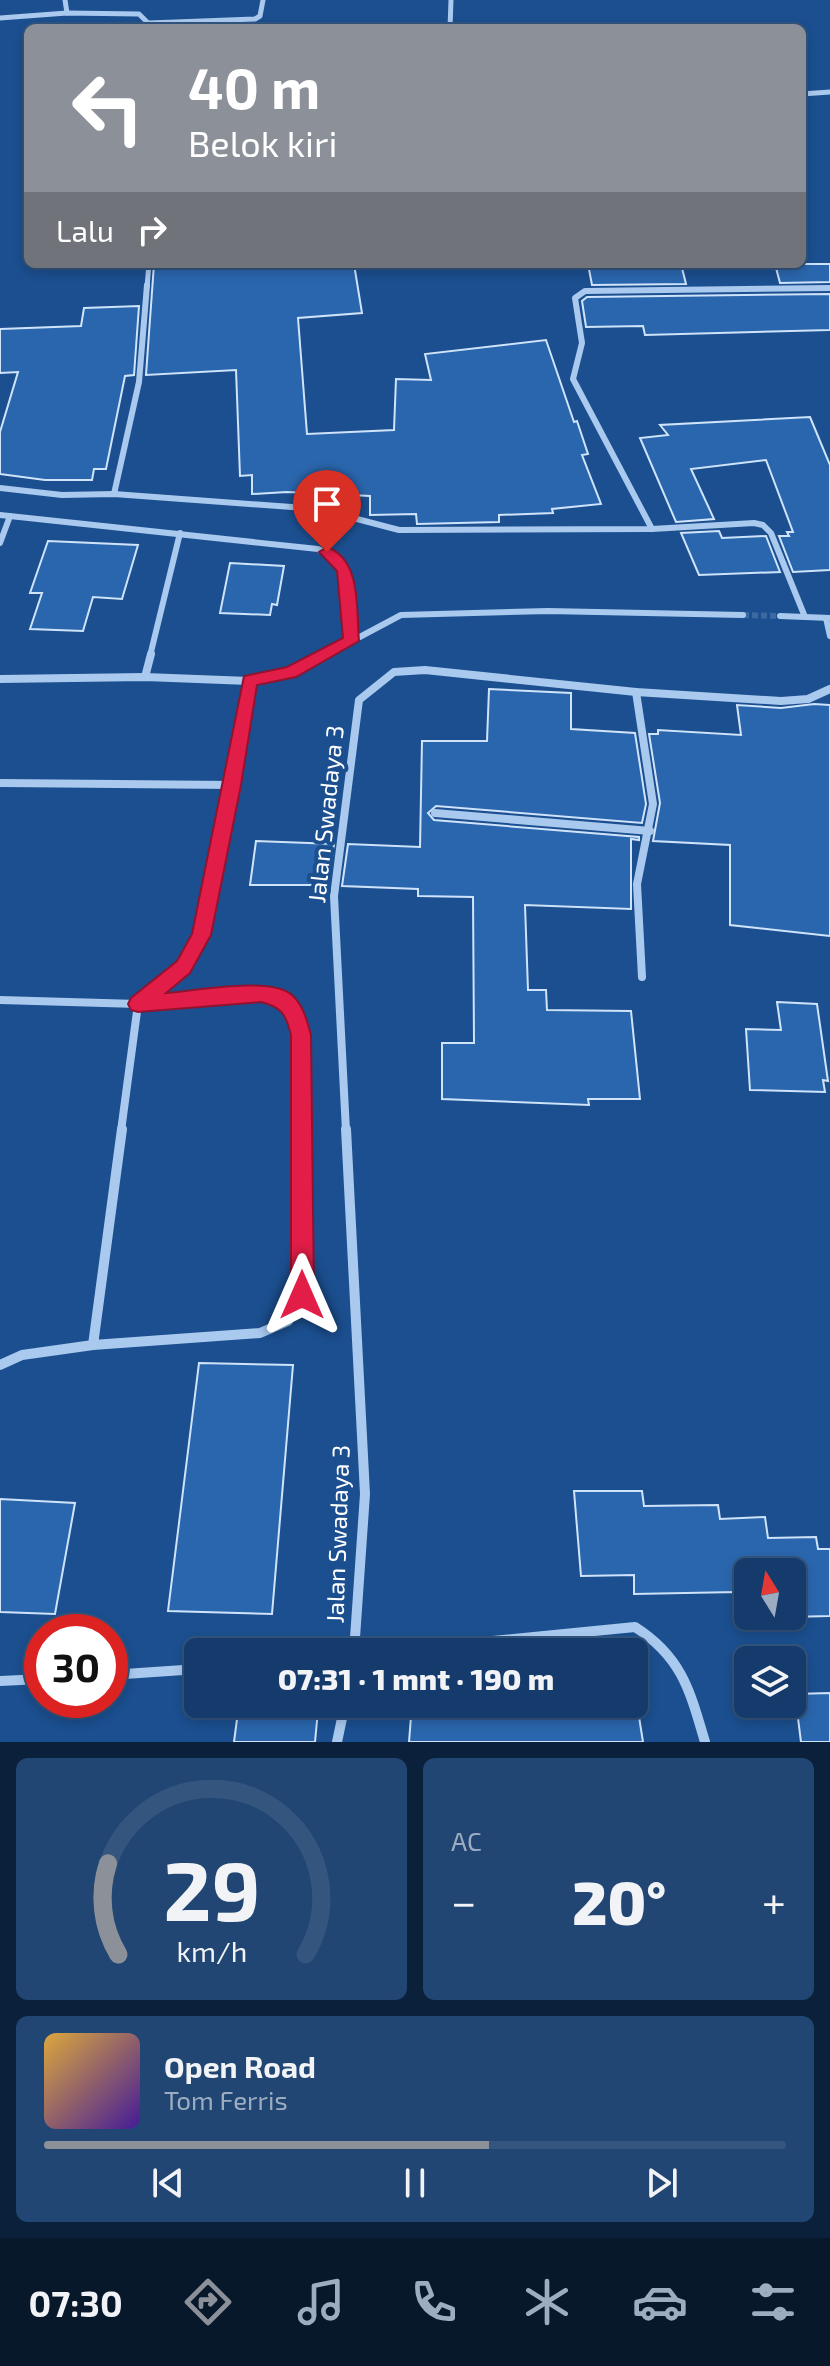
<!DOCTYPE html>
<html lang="id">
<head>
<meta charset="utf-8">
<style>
  :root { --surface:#143b6b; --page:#214673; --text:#f1f3f6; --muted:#9dadc1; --line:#33557e; --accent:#8c9099 }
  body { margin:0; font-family:"Exo 2",sans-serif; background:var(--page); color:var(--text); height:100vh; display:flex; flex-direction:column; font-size:30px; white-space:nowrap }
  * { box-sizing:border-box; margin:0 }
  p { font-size:26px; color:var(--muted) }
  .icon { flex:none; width:44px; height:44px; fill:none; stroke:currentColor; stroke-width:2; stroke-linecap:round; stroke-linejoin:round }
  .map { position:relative; height:1742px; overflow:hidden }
  .sheet { display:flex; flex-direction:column; gap:16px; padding:16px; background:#0b203b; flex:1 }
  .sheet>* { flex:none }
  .guide { position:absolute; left:24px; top:24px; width:782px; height:244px; border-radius:12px; box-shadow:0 4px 12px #0003,0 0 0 2px var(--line); background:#8c9099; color:#fff; overflow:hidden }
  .needle { width:52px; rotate:349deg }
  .fabs { position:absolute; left:734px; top:1558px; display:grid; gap:16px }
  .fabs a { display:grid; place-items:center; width:72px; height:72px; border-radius:12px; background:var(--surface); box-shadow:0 4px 12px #0003,0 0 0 2px var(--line); font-size:40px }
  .speed { position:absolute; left:24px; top:1614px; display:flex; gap:16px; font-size:40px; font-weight:700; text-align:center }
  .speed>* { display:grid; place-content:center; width:104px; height:104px; border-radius:50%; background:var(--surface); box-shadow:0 4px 12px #0003,0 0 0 2px var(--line); line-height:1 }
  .speed .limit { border:12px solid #d22; background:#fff; color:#111 }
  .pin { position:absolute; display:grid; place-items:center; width:68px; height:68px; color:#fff; margin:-82px -34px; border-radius:50% 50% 50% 0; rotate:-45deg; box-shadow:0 0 8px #0007 }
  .pin .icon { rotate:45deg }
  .me { position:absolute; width:88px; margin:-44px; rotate:0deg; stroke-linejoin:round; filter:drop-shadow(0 0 6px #0008) }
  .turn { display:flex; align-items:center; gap:28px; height:168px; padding:0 32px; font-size:36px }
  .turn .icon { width:104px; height:104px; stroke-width:2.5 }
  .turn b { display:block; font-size:56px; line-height:68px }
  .then { display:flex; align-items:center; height:76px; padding:0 32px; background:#0003; gap:16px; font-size:30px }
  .big { font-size:60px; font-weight:800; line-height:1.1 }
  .sheet .widget { flex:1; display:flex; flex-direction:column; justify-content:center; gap:12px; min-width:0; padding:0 28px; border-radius:12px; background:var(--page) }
  .sheet .dial { align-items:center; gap:0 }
  .dial svg { height:208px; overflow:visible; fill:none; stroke:var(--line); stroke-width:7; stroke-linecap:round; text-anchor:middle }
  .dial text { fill:var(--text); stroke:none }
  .song { display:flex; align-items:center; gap:24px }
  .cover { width:96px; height:96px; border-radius:12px; background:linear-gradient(135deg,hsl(40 70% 55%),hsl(260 70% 35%)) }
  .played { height:8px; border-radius:4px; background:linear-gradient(90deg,var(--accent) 60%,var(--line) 60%) }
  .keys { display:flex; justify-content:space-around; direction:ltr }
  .heat { display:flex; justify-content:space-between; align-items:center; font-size:44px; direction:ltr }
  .sheet .tiles { flex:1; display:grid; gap:16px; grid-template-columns:1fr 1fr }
  .widget:last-child { grid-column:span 2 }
  .trip { position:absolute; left:184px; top:1638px; width:464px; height:80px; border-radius:12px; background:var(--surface); box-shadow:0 4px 12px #0003,0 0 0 2px var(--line); font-weight:800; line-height:80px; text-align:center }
  .menu { display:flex; height:128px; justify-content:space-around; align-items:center; background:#08182b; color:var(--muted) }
  .menu .icon { width:56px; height:56px }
  .menu .selected { color:var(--accent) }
  .menu b { font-size:36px; color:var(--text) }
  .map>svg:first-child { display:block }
</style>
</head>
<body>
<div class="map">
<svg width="830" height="1742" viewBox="0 0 830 1742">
  <rect width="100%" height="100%" fill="#1b4f8f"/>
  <g fill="#2a66ad" stroke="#cfe3fa" stroke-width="2">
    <path d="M154 264H354L362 313 298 318 307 434 394 430 396 379 431 380 425 354 546 340 574 422 577 421 588 454 582 455 601 504 552 509 553 513 499 515V522L417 524 416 514 370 515V496L287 492 252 494V475L240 476 236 370 146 375Z"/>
    <path d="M588 264H681L686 284 592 285Z"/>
    <path d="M775 264H830V282L780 283Z"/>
    <path d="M830 294V330L645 335 643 326 586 327 582 301 587 297Z"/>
    <path d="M139 306 134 375 125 376 106 469H94L92 480H45L0 474V432L18 372 0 373V329L81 326 84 308Z"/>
    <path d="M810 417 830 465V570L793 572 779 536H789L787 532H793L766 460 691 469 714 519 676 522 640 438 668 435 660 425Z"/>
    <path d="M719 531 722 538 766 536 780 572 699 575 681 533Z"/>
    <path d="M48 541 138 545 122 599 93 597 83 631 30 629 42 593H30Z"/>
    <path d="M230 563 284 566 277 605 272 604 270 615 220 613Z"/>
    <path d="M489 689 571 693V729L635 733 646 804 642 823 436 806 428 813 434 820 639 837V840L631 839V909L525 905 528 990H546L547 1010 631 1011 640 1099H588L589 1105 442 1099V1043H474L473 897 418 896V889L342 886 348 844 420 847 422 741H487Z"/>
    <path d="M814 704 830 705V936L730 925V845L653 841 660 803 649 734H658V730L741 735 737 705 781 708Z"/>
    <path d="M256 841 334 844 328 885H250Z"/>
    <path d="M777 1002 817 1004 828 1081 823 1080 825 1092 750 1090 746 1029 781 1030Z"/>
    <path d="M199 1363 293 1365 272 1614 168 1611Z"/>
    <path d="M574 1491H642L644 1506 718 1505 720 1519 765 1517 768 1538 816 1537 818 1549H830V1616L788 1617 792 1616V1572H748V1598H737L736 1592 634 1594V1575L581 1576Z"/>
    <path d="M0 1499 75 1503 55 1614 0 1612Z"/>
    <path d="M830 1693V1742H801L795 1694Z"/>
    <path d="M239 1704 318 1710 315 1742H234Z"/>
    <path d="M412 1704H637L643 1742H409Z"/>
  </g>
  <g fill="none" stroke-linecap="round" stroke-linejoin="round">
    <path stroke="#3d69a0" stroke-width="6" stroke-dasharray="6 3" stroke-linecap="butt" d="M743 615 780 616"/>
    <g stroke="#a9c9ee" stroke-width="5">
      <path d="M65 0 67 13"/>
      <path d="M0 18 67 13 139 14 148 23V28"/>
      <path d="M148 23 255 19 260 16 263 0"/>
      <path d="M450 28 451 0"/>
      <path d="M802 94 830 92"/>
      <path d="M147 287 149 264"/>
    </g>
    <g stroke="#a9c9ee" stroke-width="6">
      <path d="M0 488 62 495 114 494 319 509 399 530 652 529 754 523 763 525 771 533 805 617"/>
      <path d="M114 494 139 382 147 285"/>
      <path d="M0 515 318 549 335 558 345 570 351 641"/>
      <path d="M652 529 573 379 582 343 575 298 585 291 830 288"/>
      <path d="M0 543 10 516"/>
      <path d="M780 616 830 618"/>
      <path d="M826 618 830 636"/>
      <path d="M150 656 180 533"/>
      <path d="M324 656 401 615 548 611 743 615"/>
    </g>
    <g stroke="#a9c9ee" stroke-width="8">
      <path d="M145 677 151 654"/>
      <path d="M0 679 145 677 249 681 291 673 328 654"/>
      <path d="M636 692 653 804 637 884 642 977"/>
      <path d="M0 783 233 785"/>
      <path d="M435 813 650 831"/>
      <path d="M0 1000 138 1004"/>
      <path d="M138 1004 184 967 202 935 233 785 249 681"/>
      <path d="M138 1004 261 994 283 999 295 1013 301 1035V1131"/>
      <path d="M121 1131 138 1004"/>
      <path d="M346 1131 334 896 359 700 394 672 425 670 636 692 781 701 808 699 830 689"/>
    </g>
    <g stroke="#a9c9ee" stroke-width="10">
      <path d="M122 1129 93 1345 260 1333 288 1321 302 1295 301 1129"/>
      <path d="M346 1129 365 1494 354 1652"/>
      <path d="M0 1365 22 1355 93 1345"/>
      <path d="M380 1652 635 1627C682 1657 690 1691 705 1742"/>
      <path d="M110 1675 198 1669"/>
      <path d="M0 1681 42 1679"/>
      <path d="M337 1742 345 1704"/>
    </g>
  </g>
  <path fill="#e11d48" stroke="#92132f" stroke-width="2" d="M327 547C362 560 356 609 359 641L296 677 257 685 241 785 211 935 190 973 166 993C195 991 271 976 292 995 304 1006 307 1021 311 1035L314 1295 310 1303 302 1306 294 1303 291 1295V1035C286 1015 282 1007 261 1002L138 1012 131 1010 128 1004 131 998 177 961 192 934 244 676 287 667 343 638 337 571 319 552Z"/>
  <g text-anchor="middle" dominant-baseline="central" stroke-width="8" stroke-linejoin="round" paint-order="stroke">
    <g font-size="24" fill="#fff" stroke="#1b4f8f">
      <text transform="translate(325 814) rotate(-84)">Jalan Swadaya 3</text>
      <text transform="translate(337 1534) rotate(-88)">Jalan Swadaya 3</text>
    </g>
  </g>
</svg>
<div class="fabs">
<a><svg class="needle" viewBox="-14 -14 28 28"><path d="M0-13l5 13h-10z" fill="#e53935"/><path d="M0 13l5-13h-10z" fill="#9dadc1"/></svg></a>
<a><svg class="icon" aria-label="layers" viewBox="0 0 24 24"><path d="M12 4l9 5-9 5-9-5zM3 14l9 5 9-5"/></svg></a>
</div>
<div class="speed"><div class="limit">30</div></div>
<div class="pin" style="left:327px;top:552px;background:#d93025"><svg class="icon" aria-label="arrive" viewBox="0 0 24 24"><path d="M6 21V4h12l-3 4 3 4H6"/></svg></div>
<svg class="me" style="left:302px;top:1295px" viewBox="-20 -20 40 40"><path d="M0-17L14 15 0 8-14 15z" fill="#e11d48" stroke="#fff" stroke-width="4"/></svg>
<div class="trip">07:31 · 1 mnt · 190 m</div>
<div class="guide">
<div class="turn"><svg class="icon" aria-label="left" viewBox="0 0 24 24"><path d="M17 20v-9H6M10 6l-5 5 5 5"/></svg><div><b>40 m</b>Belok kiri</div></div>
<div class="then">Lalu<svg class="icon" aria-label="right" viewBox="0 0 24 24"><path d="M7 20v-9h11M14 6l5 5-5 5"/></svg></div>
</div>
</div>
<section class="sheet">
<div class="tiles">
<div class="widget dial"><svg viewBox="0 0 100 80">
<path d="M14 69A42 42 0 1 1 86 69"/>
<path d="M14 69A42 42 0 0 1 10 34" stroke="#8c9099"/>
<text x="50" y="56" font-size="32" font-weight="700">29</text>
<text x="50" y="72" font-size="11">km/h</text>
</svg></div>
<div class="widget"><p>AC</p>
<div class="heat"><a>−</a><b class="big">20°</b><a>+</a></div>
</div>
<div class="widget">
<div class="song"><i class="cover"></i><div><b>Open Road</b><p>Tom Ferris</p></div></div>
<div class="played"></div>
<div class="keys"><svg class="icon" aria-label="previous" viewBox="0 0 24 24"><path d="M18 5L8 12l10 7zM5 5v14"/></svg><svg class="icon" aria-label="pause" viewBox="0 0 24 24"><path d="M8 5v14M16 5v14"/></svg><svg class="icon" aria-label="next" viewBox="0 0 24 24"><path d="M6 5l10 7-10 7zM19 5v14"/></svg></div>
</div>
</div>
</section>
<nav class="menu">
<b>07:30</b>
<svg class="icon selected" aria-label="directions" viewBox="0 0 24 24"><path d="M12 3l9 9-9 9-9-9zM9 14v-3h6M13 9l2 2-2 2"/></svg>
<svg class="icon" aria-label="music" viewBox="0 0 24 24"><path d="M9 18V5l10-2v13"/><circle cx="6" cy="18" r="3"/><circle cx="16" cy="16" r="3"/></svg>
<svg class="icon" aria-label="phone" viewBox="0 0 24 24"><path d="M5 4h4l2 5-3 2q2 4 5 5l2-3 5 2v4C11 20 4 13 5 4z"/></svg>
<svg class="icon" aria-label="climate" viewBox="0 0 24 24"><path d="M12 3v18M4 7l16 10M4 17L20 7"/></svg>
<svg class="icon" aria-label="car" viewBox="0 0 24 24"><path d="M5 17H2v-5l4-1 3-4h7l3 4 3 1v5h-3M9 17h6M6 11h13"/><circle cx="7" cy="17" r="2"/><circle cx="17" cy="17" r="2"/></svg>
<svg class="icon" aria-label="filters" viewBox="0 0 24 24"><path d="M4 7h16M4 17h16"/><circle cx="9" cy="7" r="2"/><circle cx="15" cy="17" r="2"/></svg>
</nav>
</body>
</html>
